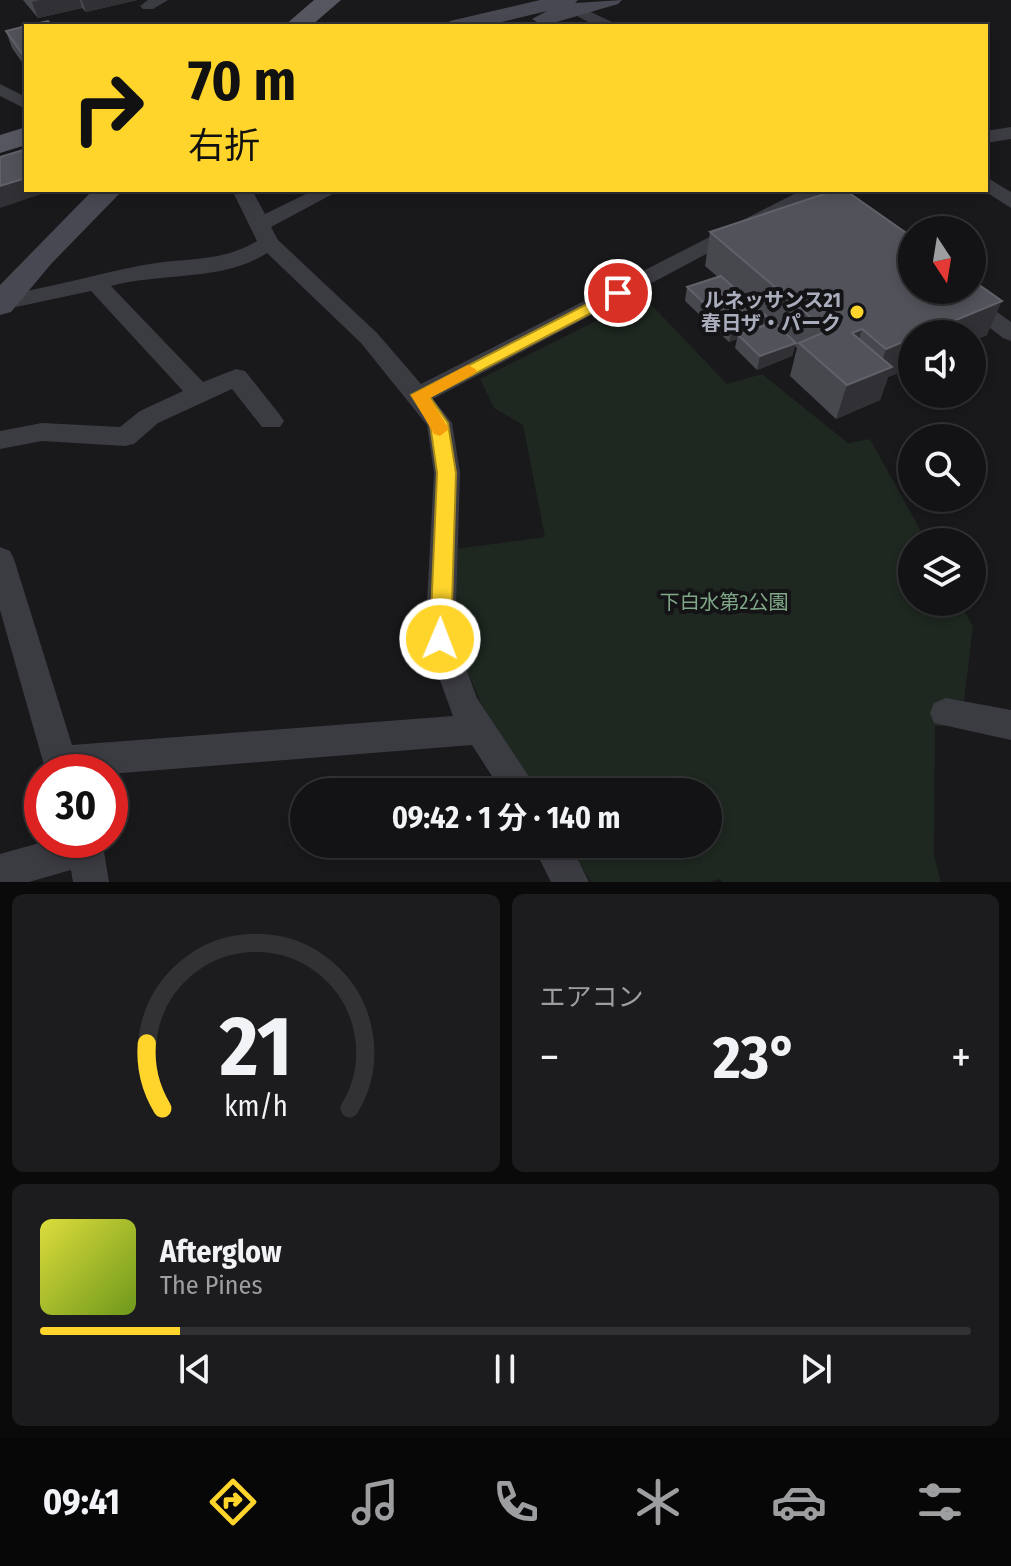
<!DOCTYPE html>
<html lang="ja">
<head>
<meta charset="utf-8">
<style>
  :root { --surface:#131214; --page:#1c1b1d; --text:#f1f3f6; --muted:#9d9ea0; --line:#323234; --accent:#ffd52c }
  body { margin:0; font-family:"Fira Sans Condensed","Noto Sans JP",sans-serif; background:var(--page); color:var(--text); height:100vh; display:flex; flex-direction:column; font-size:30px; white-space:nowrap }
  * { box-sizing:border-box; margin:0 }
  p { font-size:26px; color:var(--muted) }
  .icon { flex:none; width:44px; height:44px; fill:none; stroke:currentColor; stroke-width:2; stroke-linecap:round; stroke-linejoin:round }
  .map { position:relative; height:882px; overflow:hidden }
  .drawer { display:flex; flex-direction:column; gap:12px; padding:12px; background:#0a0a0b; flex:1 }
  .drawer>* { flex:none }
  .top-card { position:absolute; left:24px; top:24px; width:964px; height:168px; border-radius:0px; box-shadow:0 4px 12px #0003,0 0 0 2px var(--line); background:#ffd52c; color:#111; overflow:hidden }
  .needle { width:52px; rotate:168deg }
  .fabs { position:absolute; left:898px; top:216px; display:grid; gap:16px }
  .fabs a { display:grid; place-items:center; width:88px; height:88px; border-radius:50%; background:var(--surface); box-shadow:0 4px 12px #0003,0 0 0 2px var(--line); font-size:40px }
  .speed { position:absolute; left:24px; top:754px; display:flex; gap:16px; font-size:40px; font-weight:700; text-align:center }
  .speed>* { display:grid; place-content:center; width:104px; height:104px; border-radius:50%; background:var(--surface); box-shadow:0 4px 12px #0003,0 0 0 2px var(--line); line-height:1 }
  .speed .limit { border:12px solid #d22; background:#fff; color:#111 }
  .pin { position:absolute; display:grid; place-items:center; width:68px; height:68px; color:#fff; margin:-34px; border:4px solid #fff; border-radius:50%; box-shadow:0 2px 8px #0007 }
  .me { position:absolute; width:88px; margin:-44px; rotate:1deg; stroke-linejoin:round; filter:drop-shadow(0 0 6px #0008) }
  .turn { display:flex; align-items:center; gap:28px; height:168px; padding:0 32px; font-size:36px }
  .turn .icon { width:104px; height:104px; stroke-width:2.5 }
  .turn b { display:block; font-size:56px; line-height:68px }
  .big { font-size:60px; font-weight:700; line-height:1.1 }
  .drawer .tile { flex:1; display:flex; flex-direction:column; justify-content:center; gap:12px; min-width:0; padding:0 28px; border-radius:12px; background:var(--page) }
  .drawer .dial { align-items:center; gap:0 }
  .dial svg { height:208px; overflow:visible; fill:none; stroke:var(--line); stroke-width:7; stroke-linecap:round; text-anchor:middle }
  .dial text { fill:var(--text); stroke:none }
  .song { display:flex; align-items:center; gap:24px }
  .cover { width:96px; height:96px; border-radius:12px; background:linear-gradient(135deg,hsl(60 70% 55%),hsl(80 70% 35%)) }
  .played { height:8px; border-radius:4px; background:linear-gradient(90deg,var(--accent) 15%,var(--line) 15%) }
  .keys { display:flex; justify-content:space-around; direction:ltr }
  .heat { display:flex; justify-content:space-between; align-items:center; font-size:44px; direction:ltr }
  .drawer .tiles { flex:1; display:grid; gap:12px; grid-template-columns:1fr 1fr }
  .tile:last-child { grid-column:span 2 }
  .trip { position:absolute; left:290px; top:778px; width:432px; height:80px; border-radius:40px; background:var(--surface); box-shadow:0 4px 12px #0003,0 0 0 2px var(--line); font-weight:700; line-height:80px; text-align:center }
  .menu { display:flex; height:128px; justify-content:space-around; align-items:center; background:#080708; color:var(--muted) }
  .menu .icon { width:56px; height:56px }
  .menu .active { color:var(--accent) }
  .menu b { font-size:36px; color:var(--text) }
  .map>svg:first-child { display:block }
</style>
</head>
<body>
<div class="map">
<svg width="1011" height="882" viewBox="0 0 1011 882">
  <rect width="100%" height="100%" fill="#19181b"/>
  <path fill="#1e2720" d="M644 297 727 384 762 374 848 443 870 439 927 542H912V602H960L973 627 961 726H935L934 855 941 882H723L718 879 711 882H591L567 844H708V792H535L481 703 453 638 455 549 545 537 523 425 494 408 480 379Z"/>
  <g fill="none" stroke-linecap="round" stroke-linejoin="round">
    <g fill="#3b3b42" fill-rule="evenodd">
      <path d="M148 0H168L153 9H143L140 6Z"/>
      <path d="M576 5 614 23 616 26H596L571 13 568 10Z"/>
      <path d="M0 84 26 97V109L0 96Z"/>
      <path d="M1011 127V139L986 143V131Z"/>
      <path d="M986 177 1011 192V208L983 190H986Z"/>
      <path d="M232 190H252L265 214 314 190H340L271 227 278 240 377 333 421 384 802 190H827L433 399 452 423 460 473 455 639 477 698 539 792H502L472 745 110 774 46 772 0 610V547L10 551 14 559 72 745 453 716 425 639 434 473 427 425 361 343 267 253C222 282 162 272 111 286L203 382 236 369 245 371 280 415 284 421 280 427H262L232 389 158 423 134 444 125 446 42 441 0 449V431L42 423 120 427 140 411 183 391 91 291 2 310 0 296C49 288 96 274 144 265 184 257 222 263 257 241Z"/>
      <path d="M941 290H967L1011 322V341L1003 338Z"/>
      <path d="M946 698 1011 710V740L934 723 930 713 934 703Z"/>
      <path d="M50 840H102L109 882H73L71 870 29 882H0V854Z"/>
      <path d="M532 844H570L589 882H551Z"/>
    </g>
    <g fill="#474851" fill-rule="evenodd">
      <path d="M540 0H578L575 3 622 0 618 4 543 26 532 19 547 11 485 26H447L450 21Z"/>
      <path d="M93 190H123L51 264 11 312 0 315V285Z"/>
    </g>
    <g fill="#555660" fill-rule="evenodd">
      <path d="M314 0H341L311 26H284Z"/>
      <path d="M26 127V145L0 153V135Z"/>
    </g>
  </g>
  <g fill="#47484e">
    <path d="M23 0H137L86 12 82 8 38 18Z"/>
    <path d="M26 26V68L12 48 6 31Z"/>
    <path d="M710 232 987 335 972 341V334H912V367L888 377 880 400 836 419 790 376 797 348 795 346 792 356 757 370 735 348 737 339 729 342 709 323 710 316 704 319 685 301 687 287 718 277 705 266Z"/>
  </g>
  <g fill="#303035">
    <path d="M40 0H80L82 8 38 18 32 2Z"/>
    <path d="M82 0H137L86 12Z"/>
    <path d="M26 178V190H53L0 208V186Z"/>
    <path d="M740 293 737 307 711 309 710 316 704 319 706 305Z"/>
    <path d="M1002 301 987 335 972 341V334H922Z"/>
    <path d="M766 316 762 329 738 335 737 339 729 342 732 329Z"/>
    <path d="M862 329 852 363V333Z"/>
    <path d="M912 338V367L888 377 880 400 836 419 847 385 878 372 886 349Z"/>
    <path d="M796 343 792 356 757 370 760 356Z"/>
  </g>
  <g fill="#52535a" stroke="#606169" stroke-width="2">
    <path d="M48 21 52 26H27Z"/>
    <path d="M26 26V59L6 31Z"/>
    <path d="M26 149V178L0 186V157Z"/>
    <path d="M836 190H845L912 237V290H972V280L1002 301 922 334H912V338L886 349 862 329 852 333 892 367 847 385 799 343 827 331 710 232Z"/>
    <path d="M721 276 740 293 706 305 687 287Z"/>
    <path d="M745 297 766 316 732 329 711 309Z"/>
    <path d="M774 322 796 343 760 356 738 335Z"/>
  </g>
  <path fill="#ffd52c" stroke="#a68a1d" stroke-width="2" d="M618 288 626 293 624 296 430 397 448 423 456 473 451 639 448 645H433L430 639 437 473 430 424 411 395Z"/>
  <path fill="#f59e0b" d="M468 365 477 370 474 374 430 398 449 429 440 436 434 434 411 395Z"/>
  <circle fill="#ffd52c" stroke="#141316" stroke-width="3" cx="857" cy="312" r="8"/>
  <g text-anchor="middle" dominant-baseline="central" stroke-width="8" stroke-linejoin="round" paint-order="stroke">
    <g font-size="20" font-weight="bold" fill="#aaadbc" stroke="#141316" text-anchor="end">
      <text x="841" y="300">ルネッサンス21<tspan x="841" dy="23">春日ザ・パーク</tspan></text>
    </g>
    <g font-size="20" fill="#7fa887" stroke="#141316">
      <text x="724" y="602">下白水第2公園</text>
    </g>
  </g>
</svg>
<div class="fabs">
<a><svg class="needle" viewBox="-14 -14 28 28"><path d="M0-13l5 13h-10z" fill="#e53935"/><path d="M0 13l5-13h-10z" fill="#9d9ea0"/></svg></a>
<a><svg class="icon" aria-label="sound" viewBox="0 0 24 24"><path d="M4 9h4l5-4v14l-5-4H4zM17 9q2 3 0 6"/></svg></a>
<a><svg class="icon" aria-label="search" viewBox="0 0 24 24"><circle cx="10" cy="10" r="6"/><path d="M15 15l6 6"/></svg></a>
<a><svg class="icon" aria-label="layers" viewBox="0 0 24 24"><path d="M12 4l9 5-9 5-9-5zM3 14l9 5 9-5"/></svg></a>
</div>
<div class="speed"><div class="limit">30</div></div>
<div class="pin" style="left:618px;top:293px;background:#d93025"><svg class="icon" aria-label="arrive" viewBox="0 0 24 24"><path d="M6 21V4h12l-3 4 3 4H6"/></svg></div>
<svg class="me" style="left:440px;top:639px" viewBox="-20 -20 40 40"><circle r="17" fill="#ffd52c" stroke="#fff" stroke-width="3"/><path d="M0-11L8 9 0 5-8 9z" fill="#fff"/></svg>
<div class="trip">09:42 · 1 分 · 140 m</div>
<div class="top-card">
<div class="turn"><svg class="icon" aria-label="right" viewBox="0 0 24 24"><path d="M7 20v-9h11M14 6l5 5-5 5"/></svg><div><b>70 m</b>右折</div></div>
</div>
</div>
<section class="drawer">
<div class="tiles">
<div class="tile dial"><svg viewBox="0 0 100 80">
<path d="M14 69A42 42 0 1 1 86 69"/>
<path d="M14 69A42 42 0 0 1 8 44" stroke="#ffd52c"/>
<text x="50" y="56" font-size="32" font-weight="700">21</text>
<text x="50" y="72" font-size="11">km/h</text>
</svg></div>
<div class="tile"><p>エアコン</p>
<div class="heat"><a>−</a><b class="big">23°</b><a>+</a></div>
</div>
<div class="tile">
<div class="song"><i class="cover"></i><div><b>Afterglow</b><p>The Pines</p></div></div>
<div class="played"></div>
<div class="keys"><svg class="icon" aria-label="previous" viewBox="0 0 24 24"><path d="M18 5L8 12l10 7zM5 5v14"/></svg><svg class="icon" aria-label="pause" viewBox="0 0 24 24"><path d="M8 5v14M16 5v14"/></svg><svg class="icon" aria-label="next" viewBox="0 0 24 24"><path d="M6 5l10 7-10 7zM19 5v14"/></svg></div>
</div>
</div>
</section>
<nav class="menu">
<b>09:41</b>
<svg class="icon active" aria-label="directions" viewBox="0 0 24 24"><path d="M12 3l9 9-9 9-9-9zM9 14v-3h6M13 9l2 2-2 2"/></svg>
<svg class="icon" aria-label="music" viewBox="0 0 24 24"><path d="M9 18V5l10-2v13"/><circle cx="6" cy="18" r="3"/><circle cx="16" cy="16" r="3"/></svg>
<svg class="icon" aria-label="phone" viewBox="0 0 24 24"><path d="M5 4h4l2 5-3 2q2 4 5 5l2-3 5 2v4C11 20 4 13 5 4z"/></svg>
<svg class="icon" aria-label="climate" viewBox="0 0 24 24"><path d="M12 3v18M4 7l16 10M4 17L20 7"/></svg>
<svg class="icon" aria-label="car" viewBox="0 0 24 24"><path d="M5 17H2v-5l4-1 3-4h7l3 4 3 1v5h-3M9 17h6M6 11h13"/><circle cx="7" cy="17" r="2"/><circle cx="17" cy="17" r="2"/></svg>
<svg class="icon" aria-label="filters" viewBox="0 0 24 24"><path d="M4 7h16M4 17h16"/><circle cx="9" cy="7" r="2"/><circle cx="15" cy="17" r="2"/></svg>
</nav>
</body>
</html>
